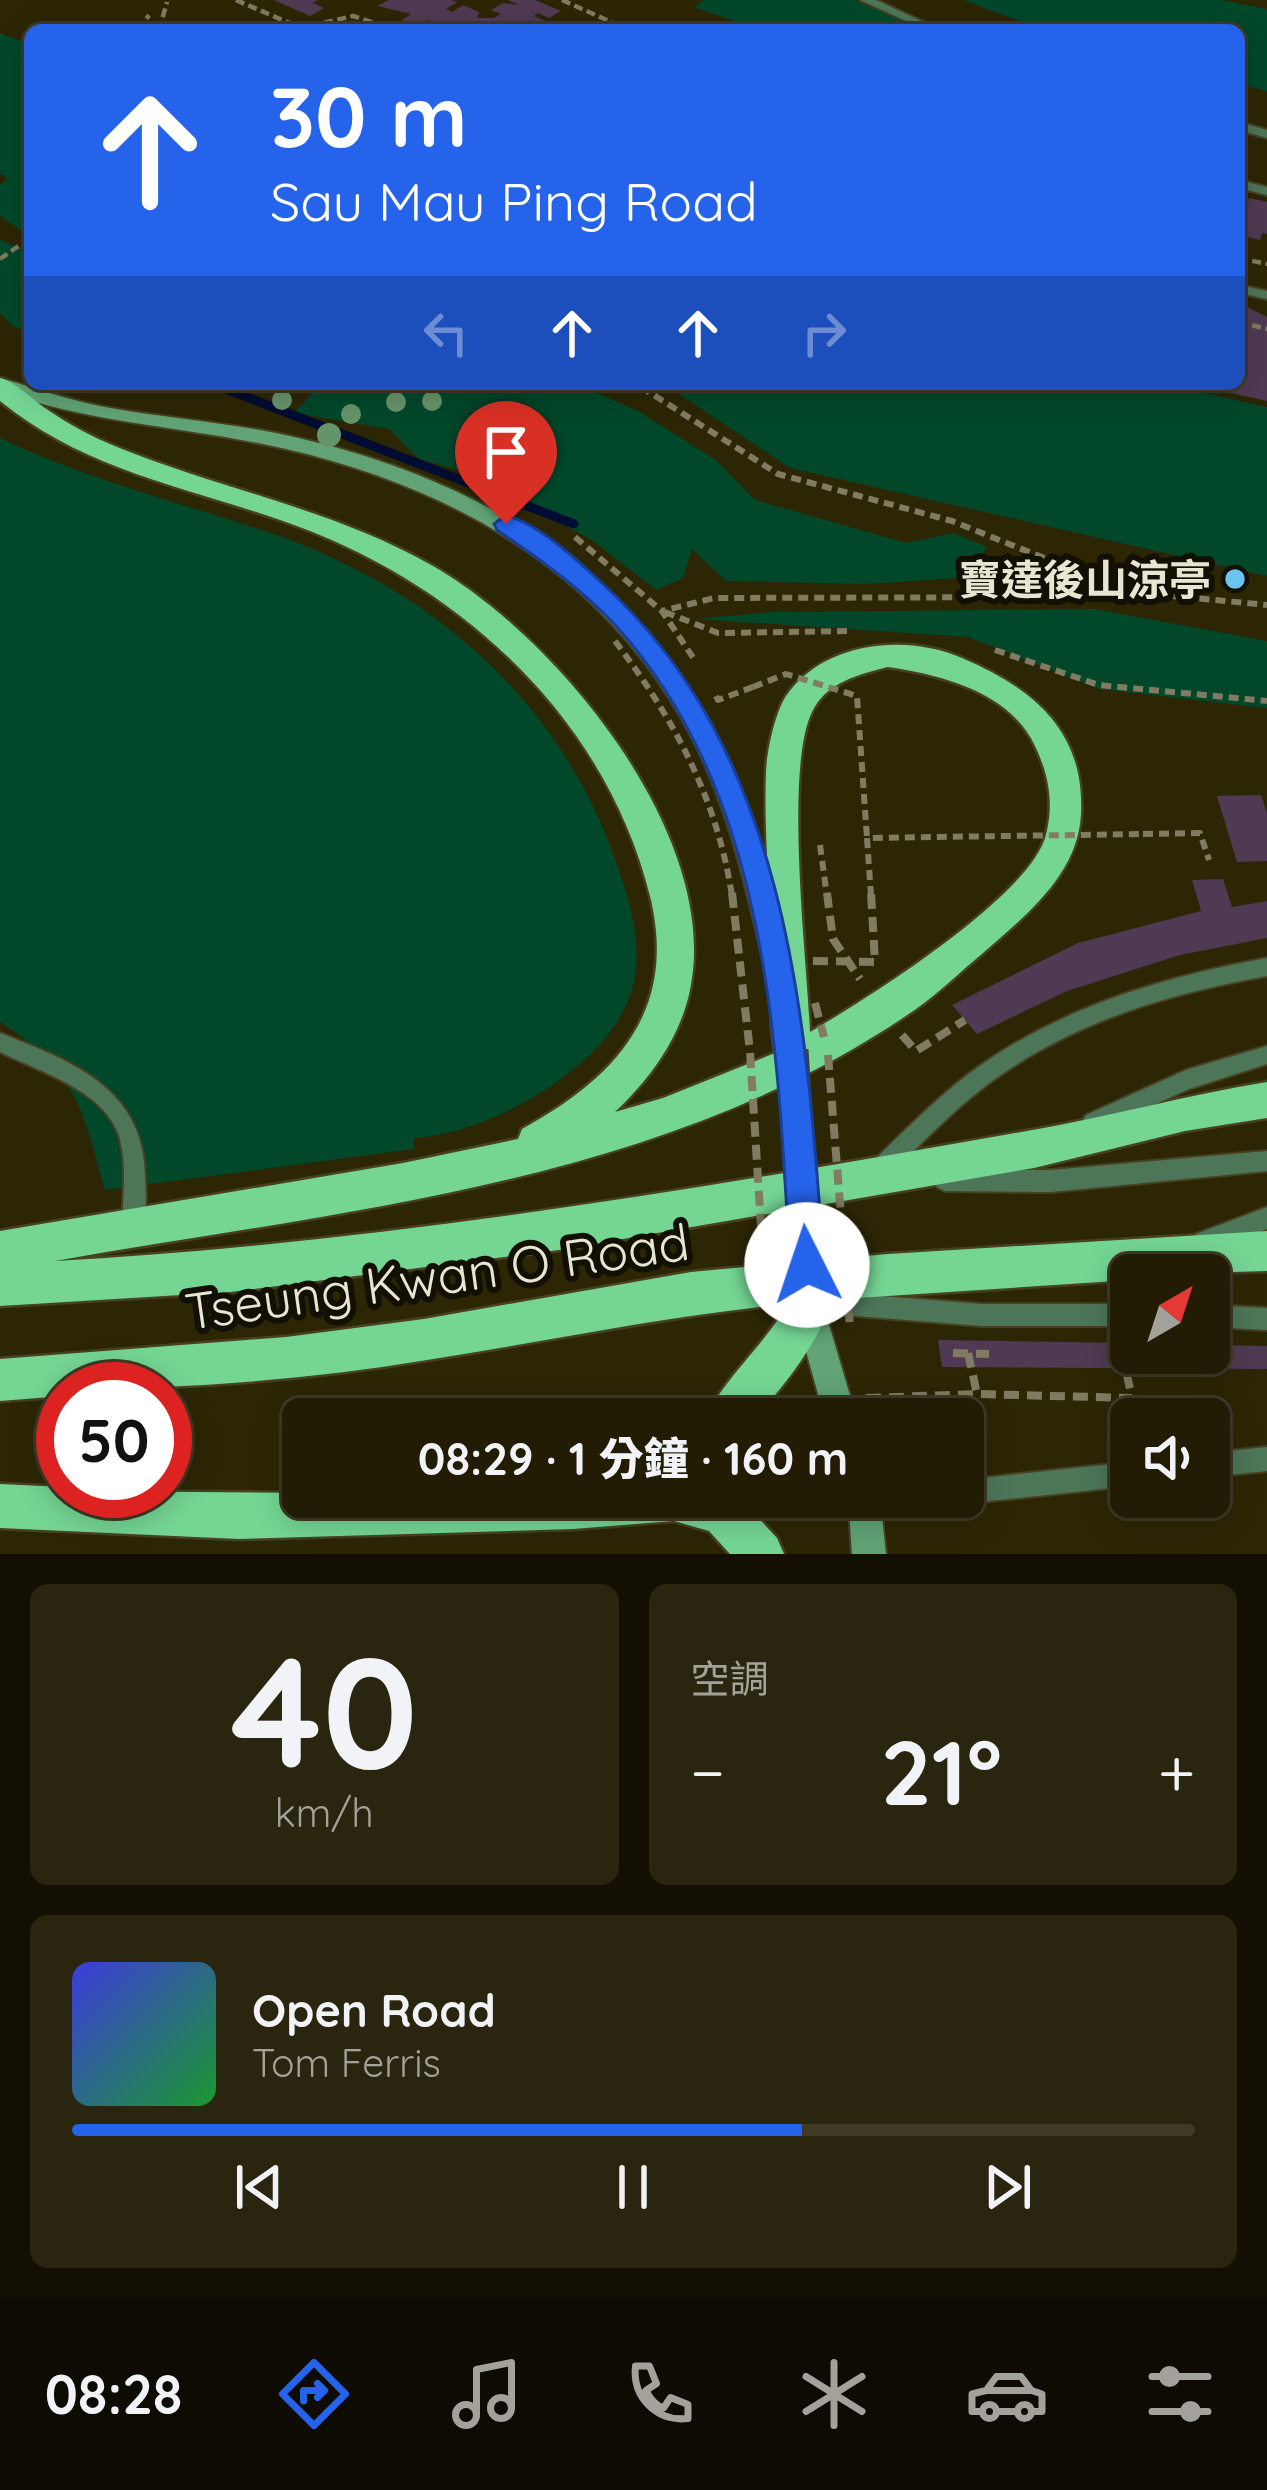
<!DOCTYPE html>
<html lang="zh-TW">
<head>
<meta charset="utf-8">
<style>
  :root { --surface:#221c04; --page:#2a250e; --text:#f1f3f6; --muted:#a2a19a; --line:#3f3a26; --accent:#2563eb }
  body { margin:0; font-family:Quicksand,"Noto Sans TC",sans-serif; background:var(--page); color:var(--text); height:100vh; display:flex; flex-direction:column; font-size:45px; white-space:nowrap }
  * { box-sizing:border-box; margin:0 }
  p { font-size:39px; color:var(--muted) }
  .icon { flex:none; width:66px; height:66px; fill:none; stroke:currentColor; stroke-width:2; stroke-linecap:round; stroke-linejoin:round }
  .map { position:relative; height:1554px; overflow:hidden }
  .panel { display:flex; flex-direction:column; gap:30px; padding:30px; background:#130f02; flex:1 }
  .panel>* { flex:none }
  .top-card { position:absolute; left:24px; top:24px; width:1221px; height:366px; border-radius:18px; box-shadow:0 6px 30px #0003,0 0 0 3px var(--line); background:#2563eb; color:#fff; overflow:hidden }
  .needle { width:78px; rotate:39deg }
  .tools { position:absolute; left:1110px; top:1254px; display:grid; gap:24px }
  .tools a { display:grid; place-items:center; width:120px; height:120px; border-radius:18px; background:var(--surface); box-shadow:0 6px 30px #0003,0 0 0 3px var(--line); font-size:60px }
  .speed { position:absolute; left:36px; top:1362px; display:flex; gap:24px; font-size:60px; font-weight:700; text-align:center }
  .speed>* { display:grid; place-content:center; width:156px; height:156px; border-radius:50%; background:var(--surface); box-shadow:0 6px 30px #0003,0 0 0 3px var(--line); line-height:1 }
  .speed .limit { border:18px solid #d22; background:#fff; color:#111 }
  .pin { position:absolute; display:grid; place-items:center; width:102px; height:102px; color:#fff; margin:-123px -51px; border-radius:50% 50% 50% 0; rotate:-45deg; box-shadow:0 0 12px #0007 }
  .pin .icon { rotate:45deg }
  .me { position:absolute; width:132px; margin:-66px; rotate:356deg; stroke-linejoin:round; filter:drop-shadow(0 0 9px #0008) }
  .turn { display:flex; align-items:center; gap:42px; height:252px; padding:0 48px; font-size:54px }
  .turn .icon { width:156px; height:156px; stroke-width:2.5 }
  .turn b { display:block; font-size:84px; line-height:102px }
  .lanes { display:flex; align-items:center; height:114px; padding:0 48px; background:#0003; justify-content:center; gap:60px; direction:ltr }
  .lanes .off { opacity:.35 }
  .big { font-size:90px; font-weight:800; line-height:1.1 }
  .panel .widget { flex:1; display:flex; flex-direction:column; justify-content:center; gap:18px; min-width:0; padding:0 42px; border-radius:18px; background:var(--page) }
  .panel .dial { align-items:center; gap:0 }
  .dial b { font-size:156px; line-height:1 }
  .song { display:flex; align-items:center; gap:36px }
  .cover { width:144px; height:144px; border-radius:18px; background:linear-gradient(135deg,hsl(240 70% 55%),hsl(130 70% 35%)) }
  .played { height:12px; border-radius:6px; background:linear-gradient(90deg,var(--accent) 65%,var(--line) 65%) }
  .keys { display:flex; justify-content:space-around; direction:ltr }
  .heat { display:flex; justify-content:space-between; align-items:center; font-size:66px; direction:ltr }
  .panel .tiles { flex:1; display:grid; gap:30px; grid-template-columns:1fr 1fr }
  .widget:last-child { grid-column:span 2 }
  .trip { position:absolute; left:282px; top:1398px; width:702px; height:120px; border-radius:18px; background:var(--surface); box-shadow:0 6px 30px #0003,0 0 0 3px var(--line); font-weight:800; line-height:120px; text-align:center }
  .menu { display:flex; height:192px; justify-content:space-around; align-items:center; background:#0e0b02; color:var(--muted) }
  .menu .icon { width:84px; height:84px }
  .menu .active { color:var(--accent) }
  .menu b { font-size:54px; color:var(--text) }
  .map>svg:first-child { display:block }
</style>
</head>
<body>
<div class="map">
<svg width="1267" height="1554" viewBox="0 0 1267 1554">
  <rect width="100%" height="100%" fill="#2d2605"/>
  <g fill="#01482b">
    <path d="M704 0H855L914 25 902 30H760L694 7Z"/>
    <path d="M964 0H1222L1267 9V91L1239 84V30H1042Z"/>
    <path d="M0 33 30 45V236L0 216V185L8 178 0 174Z"/>
    <path d="M0 240 30 252V333L12 326 0 313Z"/>
    <path d="M321 384H577L640 412 717 461 755 500 906 543 953 533 987 547 971 577 867 584 726 581 692 549 683 578 656 590 592 540 465 472 419 459 389 429 294 413Z"/>
    <path d="M664 384H1165L1267 407V576L790 468Z"/>
    <path d="M0 438C91 482 187 504 282 537 429 590 552 695 609 843 629 896 651 956 624 1010 592 1075 485 1134 414 1138V1149L105 1190C82 1107 77 1071 0 1022Z"/>
    <path d="M1094 609 1267 641V708L1099 689 968 637 696 619 772 612Z"/>
  </g>
  <g fill="none" stroke-linecap="round" stroke-linejoin="round">
    <path stroke="#000c32" stroke-width="8" d="M213 384 229 390"/>
    <path stroke="#000c32" stroke-width="9" d="M221 387 574 524"/>
  </g>
  <g fill="#503a53">
    <path d="M274 0H318L313 3 324 8 310 16Z"/>
    <path d="M389 0H451L457 2 446 9 452 12 463 5 479 12 477 18H494L501 14 491 10 503 3 519 5 508 0H535L561 11 549 18 538 13 534 16 545 21 534 28 525 23 519 30H422L434 23 427 20 417 26 402 20 411 14 377 6Z"/>
    <path d="M1249 198 1267 202V234L1262 233 1260 240 1239 235V209L1246 210Z"/>
    <path d="M1239 303 1267 317V401L1199 386 1239 384Z"/>
    <path d="M1261 795 1267 813V861L1237 862 1217 796Z"/>
    <path d="M1223 879 1232 907 1267 901V938L1180 955 1067 991 977 1034 952 1005 1078 943 1201 911 1192 880Z"/>
    <path d="M938 1340 1131 1343V1353H1209V1345L1267 1346V1369L942 1367Z"/>
  </g>
  <g fill="none" stroke-linecap="round" stroke-linejoin="round">
    <defs>
      <g id="service">
        <path d="M860 0H876L930 25 923 30H908L915 25Z"/>
        <path d="M661 27H706L712 30H655Z"/>
        <path d="M1239 122 1267 130V138L1239 130Z"/>
        <path d="M1239 180 1267 187V195L1239 188Z"/>
        <path d="M1239 285 1267 291V299L1239 293Z"/>
        <path d="M1267 958V976C1172 993 1079 1020 999 1076 958 1104 924 1142 889 1175L881 1178 873 1175 870 1168 873 1161C909 1127 943 1091 984 1063 1068 1005 1168 976 1267 958Z"/>
        <path d="M0 1033C71 1061 144 1088 145 1176 146 1194 147 1216 141 1233L133 1236 125 1233 122 1225C123 1197 127 1167 120 1139 107 1091 40 1072 0 1052Z"/>
        <path d="M1267 1046V1064L1189 1089 1093 1132 1086 1129 1082 1122 1086 1115 1186 1070Z"/>
        <path d="M1267 1151V1171L1051 1192 945 1191 937 1187 934 1180 937 1173 945 1169 1051 1170Z"/>
        <path d="M1267 1207V1229L1204 1253 1196 1250 1193 1242 1196 1234Z"/>
        <path d="M806 1290 982 1304H1131V1326H982L806 1312 798 1309 795 1301 798 1293Z"/>
        <path d="M1209 1305 1267 1308V1330L1209 1327Z"/>
        <path d="M1267 1447V1471L1209 1477V1453Z"/>
        <path d="M1131 1462V1486L963 1504 953 1497H963V1480Z"/>
      </g>
      <g id="secondary">
        <path d="M0 378C35 388 69 400 105 407 164 418 225 422 285 435 480 477 651 578 731 769 757 831 773 895 789 960L785 968 776 972 767 968 763 960C748 895 733 829 706 767 627 589 472 492 286 449 191 427 93 424 0 391Z"/>
        <path d="M809 1293 820 1297 824 1308 857 1419H825L794 1308 798 1297Z"/>
        <path d="M848 1497H880L886 1554H852Z"/>
      </g>
      <g id="trunk">
        <path d="M0 378C18 383 30 398 45 408 68 424 92 437 117 447 223 490 333 509 433 566 557 637 722 837 690 990 680 1038 650 1079 615 1112L663 1098 775 1053C768 1009 771 961 770 917 768 869 764 819 766 771 767 751 775 713 786 696 823 642 905 633 962 658 1034 689 1085 731 1081 814 1078 875 1025 916 983 953 961 971 939 993 916 1009 664 1184 348 1209 55 1261 382 1243 705 1188 1027 1131 1108 1117 1186 1095 1267 1082V1118L1185 1131 1034 1168 559 1250 230 1292 0 1306V1231L403 1163 518 1139 522 1129C617 1077 678 1010 650 896 605 716 457 581 283 521 185 487 83 469 0 401ZM888 667C942 675 1010 692 1035 746 1049 775 1054 803 1046 835 1030 897 865 1000 810 1032 807 960 784 770 812 712 826 682 860 674 888 667Z"/>
        <path d="M1267 1231V1271L1131 1275V1280L827 1300 830 1308C812 1351 785 1384 755 1419H705C721 1382 765 1344 788 1304 666 1316 548 1341 427 1360 306 1380 185 1389 63 1389V1396L0 1401V1359L286 1337 424 1319 691 1272 888 1254Z"/>
        <path d="M0 1484 63 1487V1491L303 1493V1497H739L777 1538 784 1554H730L709 1531 674 1521 573 1529 239 1539 0 1528Z"/>
      </g>
    </defs>
    <use href="#service" stroke="#474122" stroke-width="4"/>
    <use href="#secondary" stroke="#474122" stroke-width="4"/>
    <use href="#trunk" stroke="#474122" stroke-width="5"/>
    <g stroke="#817c61" stroke-width="4.5" stroke-dasharray="9 4.5" stroke-linecap="butt">
      <path d="M236 0 301 28 353 16 397 30"/>
      <path d="M562 0 629 30"/>
      <path d="M139 30 149 15"/>
      <path d="M159 30 167 2"/>
      <path d="M1239 258 1267 264"/>
      <path d="M0 259 30 238"/>
      <path d="M1239 322 1267 329"/>
      <path d="M636 384 646 390"/>
    </g>
    <g stroke="#817c61" stroke-width="6" stroke-dasharray="10 6" stroke-linecap="butt">
      <path d="M641 387 778 474 952 521 1079 572 1090 583 1087 592 1071 597 714 598 662 611"/>
      <path d="M575 537 662 611 694 659"/>
      <path d="M1088 588 1267 605"/>
      <path d="M665 612 718 633 852 631"/>
      <path d="M995 650 1099 685 1267 701"/>
      <path d="M716 696 718 700 753 687"/>
      <path d="M1143 834 1200 833 1209 860"/>
      <path d="M820 845 827 896"/>
    </g>
    <g stroke="#817c61" stroke-width="8" stroke-dasharray="15 8" stroke-linecap="butt">
      <path d="M827 893 833 939 860 979"/>
      <path d="M902 1035 916 1051 965 1020"/>
      <path d="M953 1353 989 1354"/>
      <path d="M968 1353 977 1394"/>
      <path d="M866 1398 977 1394 1132 1398 1123 1357"/>
    </g>
    <use href="#service" fill="#4d7659" fill-rule="evenodd"/>
    <use href="#secondary" fill="#61a375" fill-rule="evenodd"/>
    <use href="#trunk" fill="#75d694" fill-rule="evenodd"/>
    <defs>
      <path id="secondary-bridge" d="M792 1050 809 1308"/>
    </defs>
    <use href="#secondary-bridge" stroke="#474122" stroke-width="33" stroke-linecap="butt"/>
    <g stroke="#817c61" stroke-width="6" stroke-dasharray="10 6" stroke-linecap="butt">
      <path d="M615 641C674 719 717 798 732 896"/>
      <path d="M753 687 786 674 857 696 867 838"/>
      <path d="M871 896 867 838 1143 834"/>
    </g>
    <g stroke="#817c61" stroke-width="8" stroke-dasharray="15 8" stroke-linecap="butt">
      <path d="M732 893 750 1052 766 1306"/>
      <path d="M813 961 875 962 871 893"/>
      <path d="M815 1003 824 1037"/>
      <path d="M828 1055 850 1327"/>
    </g>
    <use href="#secondary-bridge" stroke="#61a375" stroke-width="28"/>
  </g>
  <g fill="#66946a">
    <circle cx="282" cy="400" r="10"/>
    <circle cx="432" cy="401" r="10"/>
    <circle cx="396" cy="402" r="10"/>
    <circle cx="351" cy="414" r="10"/>
    <circle cx="329" cy="435" r="12"/>
  </g>
  <path fill="#2563eb" stroke="#184099" stroke-width="3" d="M506 515C540 525 576 559 602 583 792 757 806 1024 824 1265L819 1277 807 1282 795 1277 790 1265C777 1047 771 799 617 627 582 589 540 559 497 530L494 524Z"/>
  <circle fill="#6bc3f2" stroke="#120f04" stroke-width="4.5" cx="1235" cy="579" r="12"/>
  <g text-anchor="middle" dominant-baseline="central" stroke-width="12" stroke-linejoin="round" paint-order="stroke">
    <g font-size="42" font-weight="bold" fill="#e8e5d2" stroke="#120f04" text-anchor="end">
      <text x="1211" y="579">寶達後山涼亭</text>
    </g>
    <g font-size="51" fill="#e8e5d2" stroke="#120f04">
      <text transform="translate(437 1276) rotate(-8)">Tseung Kwan O Road</text>
    </g>
  </g>
</svg>
<div class="tools">
<a><svg class="needle" viewBox="-14 -14 28 28"><path d="M0-13l5 13h-10z" fill="#e53935"/><path d="M0 13l5-13h-10z" fill="#a2a19a"/></svg></a>
<a><svg class="icon" aria-label="sound" viewBox="0 0 24 24"><path d="M4 9h4l5-4v14l-5-4H4zM17 9q2 3 0 6"/></svg></a>
</div>
<div class="speed"><div class="limit">50</div></div>
<div class="pin" style="left:506px;top:524px;background:#d93025"><svg class="icon" aria-label="arrive" viewBox="0 0 24 24"><path d="M6 21V4h12l-3 4 3 4H6"/></svg></div>
<svg class="me" style="left:807px;top:1265px" viewBox="-20 -20 40 40"><circle r="19" fill="#fff"/><path d="M0-13L10 11 0 6-10 11z" fill="#2563eb"/></svg>
<div class="trip">08:29 · 1 分鐘 · 160 m</div>
<div class="top-card">
<div class="turn"><svg class="icon" aria-label="ahead" viewBox="0 0 24 24"><path d="M12 20V5M6 11l6-6 6 6"/></svg><div><b>30 m</b>Sau Mau Ping Road</div></div>
<div class="lanes"><svg class="icon off" aria-label="left" viewBox="0 0 24 24"><path d="M17 20v-9H6M10 6l-5 5 5 5"/></svg><svg class="icon" aria-label="ahead" viewBox="0 0 24 24"><path d="M12 20V5M6 11l6-6 6 6"/></svg><svg class="icon" aria-label="ahead" viewBox="0 0 24 24"><path d="M12 20V5M6 11l6-6 6 6"/></svg><svg class="icon off" aria-label="right" viewBox="0 0 24 24"><path d="M7 20v-9h11M14 6l5 5-5 5"/></svg></div>
</div>
</div>
<section class="panel">
<div class="tiles">
<div class="widget dial"><b>40</b><p>km/h</p></div>
<div class="widget"><p>空調</p>
<div class="heat"><a>−</a><b class="big">21°</b><a>+</a></div>
</div>
<div class="widget">
<div class="song"><i class="cover"></i><div><b>Open Road</b><p>Tom Ferris</p></div></div>
<div class="played"></div>
<div class="keys"><svg class="icon" aria-label="previous" viewBox="0 0 24 24"><path d="M18 5L8 12l10 7zM5 5v14"/></svg><svg class="icon" aria-label="pause" viewBox="0 0 24 24"><path d="M8 5v14M16 5v14"/></svg><svg class="icon" aria-label="next" viewBox="0 0 24 24"><path d="M6 5l10 7-10 7zM19 5v14"/></svg></div>
</div>
</div>
</section>
<nav class="menu">
<b>08:28</b>
<svg class="icon active" aria-label="directions" viewBox="0 0 24 24"><path d="M12 3l9 9-9 9-9-9zM9 14v-3h6M13 9l2 2-2 2"/></svg>
<svg class="icon" aria-label="music" viewBox="0 0 24 24"><path d="M9 18V5l10-2v13"/><circle cx="6" cy="18" r="3"/><circle cx="16" cy="16" r="3"/></svg>
<svg class="icon" aria-label="phone" viewBox="0 0 24 24"><path d="M5 4h4l2 5-3 2q2 4 5 5l2-3 5 2v4C11 20 4 13 5 4z"/></svg>
<svg class="icon" aria-label="climate" viewBox="0 0 24 24"><path d="M12 3v18M4 7l16 10M4 17L20 7"/></svg>
<svg class="icon" aria-label="car" viewBox="0 0 24 24"><path d="M5 17H2v-5l4-1 3-4h7l3 4 3 1v5h-3M9 17h6M6 11h13"/><circle cx="7" cy="17" r="2"/><circle cx="17" cy="17" r="2"/></svg>
<svg class="icon" aria-label="filters" viewBox="0 0 24 24"><path d="M4 7h16M4 17h16"/><circle cx="9" cy="7" r="2"/><circle cx="15" cy="17" r="2"/></svg>
</nav>
</body>
</html>
